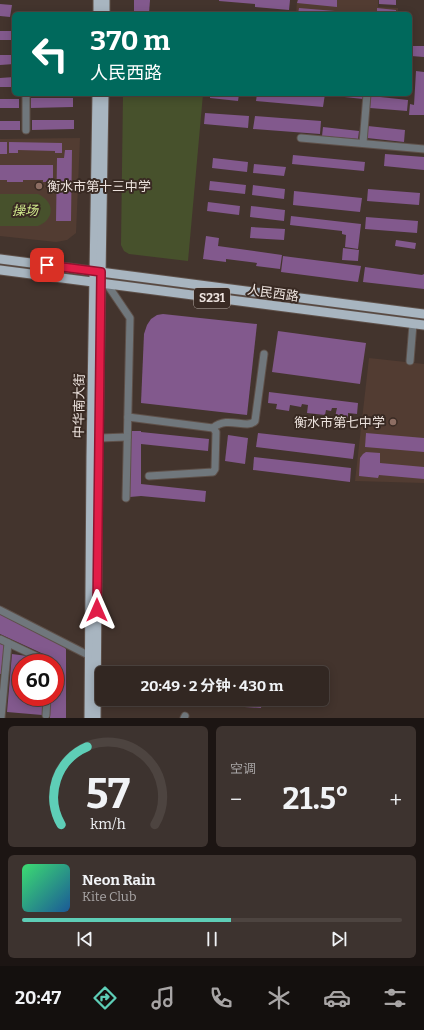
<!DOCTYPE html>
<html lang="zh">
<head>
<meta charset="utf-8">
<style>
  :root { --surface:#322722; --page:#3d332f; --text:#f1f3f6; --muted:#a8a5a5; --line:#4d4440; --accent:#5eceb7 }
  body { margin:0; font-family:Bitter,"Noto Sans SC",serif; background:var(--page); color:var(--text); height:100vh; display:flex; flex-direction:column; font-size:15px; white-space:nowrap }
  * { box-sizing:border-box; margin:0 }
  p { font-size:13px; color:var(--muted) }
  .icon { flex:none; width:22px; height:22px; fill:none; stroke:currentColor; stroke-width:2; stroke-linecap:round; stroke-linejoin:round }
  .map { position:relative; height:718px; overflow:hidden }
  .sheet { display:flex; flex-direction:column; gap:8px; padding:8px; background:#1c1513; flex:1 }
  .sheet>* { flex:none }
  .banner { position:absolute; left:12px; top:12px; width:400px; height:84px; border-radius:6px; box-shadow:0 2px 10px #0003,0 0 0 1px var(--line); background:#00695c; color:#fff; overflow:hidden }
  .speed { position:absolute; left:12px; top:654px; display:flex; gap:8px; font-size:20px; font-weight:700; text-align:center }
  .speed>* { display:grid; place-content:center; width:52px; height:52px; border-radius:50%; background:var(--surface); box-shadow:0 2px 10px #0003,0 0 0 1px var(--line); line-height:1 }
  .speed .limit { border:6px solid #d22; background:#fff; color:#111 }
  .pin { position:absolute; display:grid; place-items:center; width:34px; height:34px; color:#fff; margin:-17px; border-radius:8px; box-shadow:0 2px 6px #0006 }
  .me { position:absolute; width:44px; margin:-22px; rotate:0deg; stroke-linejoin:round; filter:drop-shadow(0 0 3px #0008) }
  .turn { display:flex; align-items:center; gap:14px; height:84px; padding:0 12px; font-size:18px }
  .turn .icon { width:52px; height:52px; stroke-width:2.5 }
  .turn b { display:block; font-size:28px; line-height:34px }
  .big { font-size:30px; font-weight:700; line-height:1.1 }
  .sheet .widget { flex:1; display:flex; flex-direction:column; justify-content:center; gap:6px; min-width:0; padding:0 14px; border-radius:6px; background:var(--page) }
  .sheet .dial { align-items:center; gap:0 }
  .dial svg { height:104px; overflow:visible; fill:none; stroke:var(--line); stroke-width:7; stroke-linecap:round; text-anchor:middle }
  .dial text { fill:var(--text); stroke:none }
  .song { display:flex; align-items:center; gap:12px }
  .cover { width:48px; height:48px; border-radius:6px; background:linear-gradient(135deg,hsl(140 70% 55%),hsl(210 70% 35%)) }
  .played { height:4px; border-radius:2px; background:linear-gradient(90deg,var(--accent) 55%,var(--line) 55%) }
  .keys { display:flex; justify-content:space-around; direction:ltr }
  .heat { display:flex; justify-content:space-between; align-items:center; font-size:22px; direction:ltr }
  .sheet .tiles { flex:1; display:grid; gap:8px; grid-template-columns:1fr 1fr }
  .widget:last-child { grid-column:span 2 }
  .trip { position:absolute; left:95px; top:666px; width:234px; height:40px; border-radius:6px; background:var(--surface); box-shadow:0 2px 10px #0003,0 0 0 1px var(--line); font-weight:700; line-height:40px; text-align:center }
  .dock { display:flex; height:64px; justify-content:space-around; align-items:center; background:#14100e; color:var(--muted) }
  .dock .icon { width:28px; height:28px }
  .dock .active { color:var(--accent) }
  .dock b { font-size:18px; color:var(--text) }
  .map>svg:first-child { display:block }
</style>
</head>
<body>
<div class="map">
<svg width="424" height="718" viewBox="0 0 424 718">
  <rect width="100%" height="100%" fill="#43342d"/>
  <g fill="#523c32">
    <path d="M297 0H378V7L398 8V14H296Z"/>
    <path d="M80 138 76 233 67 240 56 242 0 236V139Z"/>
    <path d="M369 358 424 364V483L355 481Z"/>
  </g>
  <g fill="#47512c">
    <path d="M123 94H203L188 261 129 254 124 251 121 245Z"/>
    <path d="M0 194H38C55 202 55 219 38 226H0Z"/>
  </g>
  <g fill="#82598d">
    <path d="M134 0H150L149 13H134Z"/>
    <path d="M219 0H290L289 10 255 7V4L219 1Z"/>
    <path d="M298 0H337V7L297 3Z"/>
    <path d="M379 0H396V5L379 4Z"/>
    <path d="M0 4 12 5 10 17 0 16Z"/>
    <path d="M299 8 335 11V14H298Z"/>
    <path d="M377 8 396 10V14H377Z"/>
    <rect x="0" y="31" width="14" height="9"/>
    <path d="M411 46H424V57L411 56Z"/>
    <path d="M0 55H14V64L0 65Z"/>
    <path d="M416 71 424 72V115H409L410 104 414 105Z"/>
    <path d="M14 77V87H0V78Z"/>
    <path d="M210 94H239L238 101 210 98Z"/>
    <path d="M257 94H325L323 107 256 101Z"/>
    <path d="M326 94H364L363 99 326 95Z"/>
    <path d="M371 96 408 100 407 111 370 108Z"/>
    <path d="M31 98H73V107L31 108Z"/>
    <rect x="0" y="99" width="19" height="9"/>
    <path d="M205 113 249 116 248 128 204 124Z"/>
    <path d="M255 116 321 121 320 134 253 129Z"/>
    <path d="M32 120H74V129L32 130Z"/>
    <rect x="0" y="121" width="20" height="9"/>
    <path d="M368 126 405 130 404 142 367 138Z"/>
    <path d="M323 127 359 131 358 139 322 136Z"/>
    <rect x="0" y="142" width="7" height="12"/>
    <path d="M9 142 62 143V153H55V151L18 150V153H9Z"/>
    <path d="M65 150H72L71 221H56L57 158H64Z"/>
    <path d="M385 154 424 157V170L384 166Z"/>
    <path d="M293 155 365 162 364 171 292 164Z"/>
    <path d="M213 158 248 162 247 172 212 168Z"/>
    <path d="M254 164 286 167 284 176 253 173Z"/>
    <path d="M0 165H53V182H43V180H23V182H7V180H0Z"/>
    <path d="M210 181 246 185 245 194 209 190Z"/>
    <path d="M253 185 285 189 284 199 252 195Z"/>
    <path d="M368 189 420 193 419 205 367 201Z"/>
    <path d="M294 191 362 198 360 212 293 205Z"/>
    <path d="M208 202 240 206 239 215 207 211Z"/>
    <path d="M251 206 285 210 284 221 250 217Z"/>
    <path d="M291 216 361 224 358 249 345 247 346 235 342 234V231L290 225Z"/>
    <path d="M366 217 418 221 417 233 365 229Z"/>
    <path d="M251 227 285 229 284 240 250 238Z"/>
    <path d="M206 236 219 238 218 246 282 255 280 269 256 266 257 263 226 259V262L203 259Z"/>
    <path d="M396 240 416 243 415 249 395 246Z"/>
    <path d="M343 248 359 250 358 261 342 260Z"/>
    <path d="M283 256 361 266 358 282 281 272Z"/>
    <path d="M365 267 422 275 424 274V289L363 282Z"/>
    <path d="M163 314 257 324 247 415 141 403 144 334 147 325 151 319 157 315Z"/>
    <path d="M278 331 366 343 360 384 272 372Z"/>
    <path d="M269 392 358 403 357 414 348 413V418L335 417 337 408H332L331 411 326 410 325 415 307 413 308 405 302 404 301 407 290 405 289 411 276 409 277 404 268 403Z"/>
    <path d="M130 431H141V432L209 439 208 451 141 444V484L206 491 205 502 141 496 130 497Z"/>
    <path d="M258 433 355 444 353 459 256 447Z"/>
    <path d="M366 433 424 438V452L365 447Z"/>
    <path d="M228 435 248 438 245 464 225 461Z"/>
    <path d="M366 452 380 453V463L424 467V479L379 475 378 478 359 476 360 458 363 454Z"/>
    <path d="M254 457 351 468 350 482 253 470Z"/>
    <path d="M0 613 66 645 65 648 66 649V718H50V697H55V663H50V657L0 634Z"/>
    <path d="M0 644 4 645 1 674H0Z"/>
    <path d="M12 654 27 656V663H21V697H33V705L42 706V715L7 712Z"/>
    <path d="M134 699H193L192 707 134 702Z"/>
    <path d="M199 699H262L261 708 199 704Z"/>
  </g>
  <g fill="none" stroke-linecap="round" stroke-linejoin="round">
    <defs>
      <g id="minor">
        <path d="M26 130V94"/>
        <path d="M301 138 424 149"/>
        <path d="M363 143 367 94"/>
        <path d="M107 284 130 318 126 498"/>
        <path d="M410 361 413 324"/>
        <path d="M128 417 213 428 216 432 215 469 213 472 149 476"/>
        <path d="M213 428C228 415 246 430 255 421L264 354"/>
        <path d="M99 438 127 437"/>
        <path d="M0 610 90 656"/>
        <path d="M0 639 42 659 47 663"/>
        <path d="M46 715 47 697"/>
        <path d="M1 718 8 643"/>
        <path d="M184 718 185 716"/>
      </g>
      <g id="major">
        <path d="M98 14V0"/>
        <path d="M105 14V0"/>
        <path d="M0 259 424 314"/>
        <path d="M0 270 424 325"/>
        <path d="M89 718 91 457 97 94"/>
        <path d="M96 718 98 457 104 94"/>
      </g>
    </defs>
    <use href="#minor" stroke="#5e5049" stroke-width="9"/>
    <use href="#major" stroke="#5e5049" stroke-width="11"/>
    <use href="#minor" stroke="#70777c" stroke-width="7"/>
    <use href="#major" stroke="#a8b5c0" stroke-width="9"/>
  </g>
  <g fill="none" stroke-linecap="round" stroke-linejoin="round">
    <defs>
      <path id="route" d="M47 265 101 272 97 610"/>
    </defs>
    <use href="#route" stroke="#92132f" stroke-width="10"/>
    <use href="#route" stroke="#e11d48" stroke-width="7"/>
  </g>
  <g fill="#8d6e63" stroke="#392a23" stroke-width="1.5">
    <circle cx="39" cy="186" r="4"/>
    <circle cx="393" cy="422" r="4"/>
  </g>
  <g text-anchor="middle" dominant-baseline="central" stroke-width="4" stroke-linejoin="round" paint-order="stroke">
    <rect fill="#392a23" stroke="#b6aba5" stroke-width="1" x="194" y="288" width="36" height="20" rx="3"/>
    <g font-size="12" font-weight="bold" fill="#ece2dd">
      <text x="212" y="298">S231</text>
    </g>
    <g font-size="13" fill="#ece2dd" stroke="#392a23" text-anchor="start">
      <text x="47" y="186">衡水市第十三中学</text>
      <text x="385" y="422" text-anchor="end">衡水市第七中学</text>
    </g>
    <g font-size="13" font-style="italic" fill="#d0ea8c" stroke="#392a23">
      <text x="25" y="210">操场</text>
    </g>
    <g font-size="13" fill="#ece2dd" stroke="#392a23">
      <text transform="translate(273 293) rotate(8)">人民西路</text>
      <text transform="translate(79 406) rotate(-89)">中华南大街</text>
    </g>
  </g>
</svg>
<div class="speed"><div class="limit">60</div></div>
<div class="pin" style="left:47px;top:265px;background:#d93025"><svg class="icon" aria-label="arrive" viewBox="0 0 24 24"><path d="M6 21V4h12l-3 4 3 4H6"/></svg></div>
<svg class="me" style="left:97px;top:610px" viewBox="-20 -20 40 40"><path d="M0-17L14 15 0 8-14 15z" fill="#e11d48" stroke="#fff" stroke-width="4"/></svg>
<div class="trip">20:49 · 2 分钟 · 430 m</div>
<div class="banner">
<div class="turn"><svg class="icon" aria-label="left" viewBox="0 0 24 24"><path d="M17 20v-9H6M10 6l-5 5 5 5"/></svg><div><b>370 m</b>人民西路</div></div>
</div>
</div>
<section class="sheet">
<div class="tiles">
<div class="widget dial"><svg viewBox="0 0 100 80">
<path d="M14 69A42 42 0 1 1 86 69"/>
<path d="M14 69A42 42 0 0 1 34 9" stroke="#5eceb7"/>
<text x="50" y="56" font-size="32" font-weight="700">57</text>
<text x="50" y="72" font-size="11">km/h</text>
</svg></div>
<div class="widget"><p>空调</p>
<div class="heat"><a>−</a><b class="big">21.5°</b><a>+</a></div>
</div>
<div class="widget">
<div class="song"><i class="cover"></i><div><b>Neon Rain</b><p>Kite Club</p></div></div>
<div class="played"></div>
<div class="keys"><svg class="icon" aria-label="previous" viewBox="0 0 24 24"><path d="M18 5L8 12l10 7zM5 5v14"/></svg><svg class="icon" aria-label="pause" viewBox="0 0 24 24"><path d="M8 5v14M16 5v14"/></svg><svg class="icon" aria-label="next" viewBox="0 0 24 24"><path d="M6 5l10 7-10 7zM19 5v14"/></svg></div>
</div>
</div>
</section>
<nav class="dock">
<b>20:47</b>
<svg class="icon active" aria-label="directions" viewBox="0 0 24 24"><path d="M12 3l9 9-9 9-9-9zM9 14v-3h6M13 9l2 2-2 2"/></svg>
<svg class="icon" aria-label="music" viewBox="0 0 24 24"><path d="M9 18V5l10-2v13"/><circle cx="6" cy="18" r="3"/><circle cx="16" cy="16" r="3"/></svg>
<svg class="icon" aria-label="phone" viewBox="0 0 24 24"><path d="M5 4h4l2 5-3 2q2 4 5 5l2-3 5 2v4C11 20 4 13 5 4z"/></svg>
<svg class="icon" aria-label="climate" viewBox="0 0 24 24"><path d="M12 3v18M4 7l16 10M4 17L20 7"/></svg>
<svg class="icon" aria-label="car" viewBox="0 0 24 24"><path d="M5 17H2v-5l4-1 3-4h7l3 4 3 1v5h-3M9 17h6M6 11h13"/><circle cx="7" cy="17" r="2"/><circle cx="17" cy="17" r="2"/></svg>
<svg class="icon" aria-label="filters" viewBox="0 0 24 24"><path d="M4 7h16M4 17h16"/><circle cx="9" cy="7" r="2"/><circle cx="15" cy="17" r="2"/></svg>
</nav>
</body>
</html>
